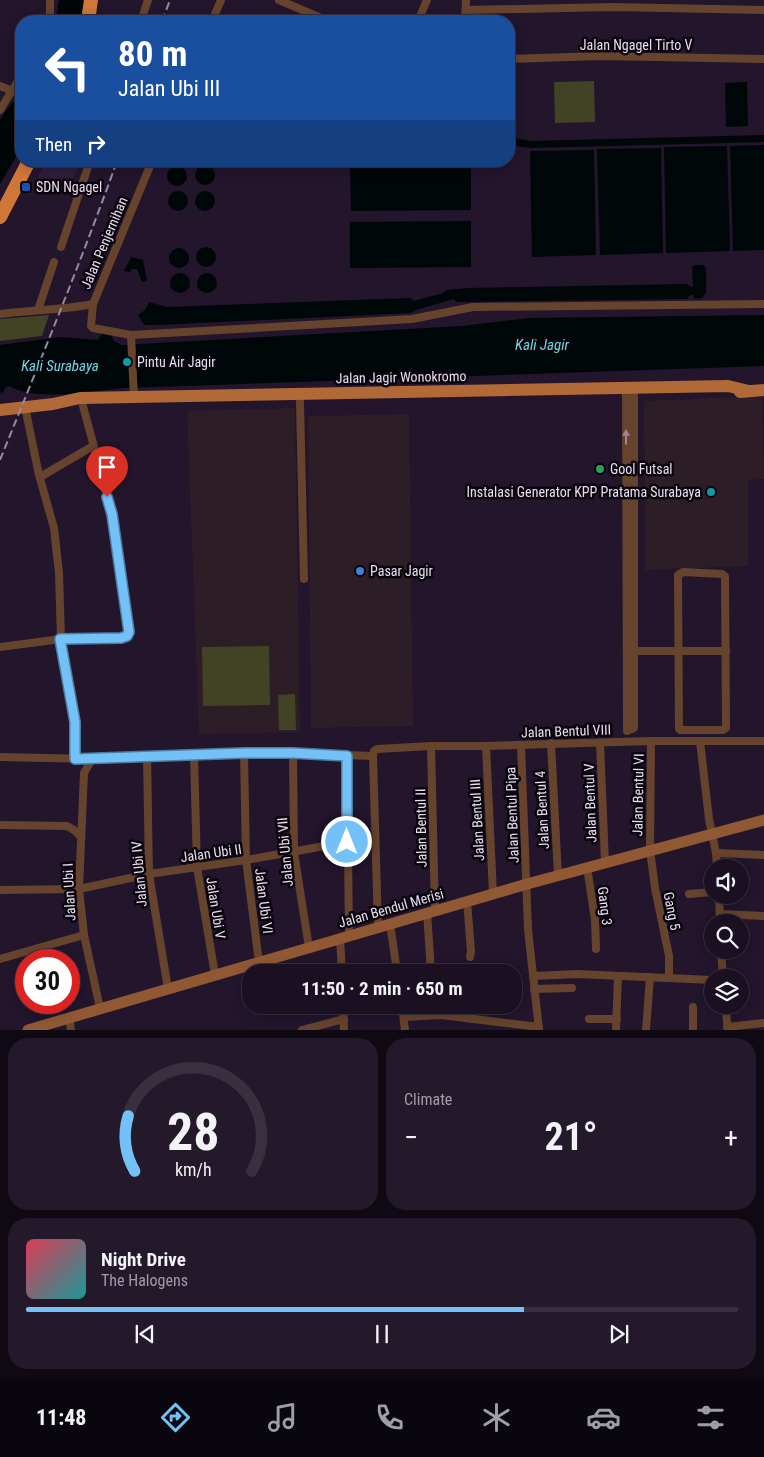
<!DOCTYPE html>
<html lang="en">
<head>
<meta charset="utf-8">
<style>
  :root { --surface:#1a1021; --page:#23192a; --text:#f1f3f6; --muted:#9f9da5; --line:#38303f; --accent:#73c1f6 }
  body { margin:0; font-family:"Roboto Condensed",sans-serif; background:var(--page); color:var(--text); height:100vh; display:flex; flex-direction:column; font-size:19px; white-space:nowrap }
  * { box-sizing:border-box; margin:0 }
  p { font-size:16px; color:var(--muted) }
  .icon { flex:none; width:28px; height:28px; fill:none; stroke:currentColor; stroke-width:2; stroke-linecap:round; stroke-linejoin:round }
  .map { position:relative; height:1030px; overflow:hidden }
  .drawer { display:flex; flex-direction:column; gap:8px; padding:8px; background:#0e0912; flex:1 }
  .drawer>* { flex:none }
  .guide { position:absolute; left:15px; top:15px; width:500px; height:152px; border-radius:20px; box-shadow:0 2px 12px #0003,0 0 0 1px var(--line); background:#1a4fa0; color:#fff; overflow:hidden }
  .tools { position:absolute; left:704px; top:859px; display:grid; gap:10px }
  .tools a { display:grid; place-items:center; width:45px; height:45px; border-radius:50%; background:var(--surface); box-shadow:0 2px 12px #0003,0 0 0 1px var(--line); font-size:25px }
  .speed { position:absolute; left:15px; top:949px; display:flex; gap:10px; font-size:25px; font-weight:700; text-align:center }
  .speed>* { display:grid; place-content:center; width:65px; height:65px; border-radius:50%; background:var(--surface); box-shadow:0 2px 12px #0003,0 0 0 1px var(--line); line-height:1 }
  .speed .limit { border:8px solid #d22; background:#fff; color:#111 }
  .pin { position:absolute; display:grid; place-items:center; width:42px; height:42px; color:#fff; margin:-51px -21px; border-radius:50% 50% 50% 0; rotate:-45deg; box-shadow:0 0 5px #0007 }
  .pin .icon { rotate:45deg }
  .me { position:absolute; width:55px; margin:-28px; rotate:0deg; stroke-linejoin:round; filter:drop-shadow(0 0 4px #0008) }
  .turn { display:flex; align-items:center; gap:18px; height:105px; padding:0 20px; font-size:22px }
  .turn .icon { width:65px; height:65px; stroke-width:2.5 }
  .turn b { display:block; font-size:35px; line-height:42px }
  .then { display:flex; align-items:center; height:48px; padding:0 20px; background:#0003; gap:10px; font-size:19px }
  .big { font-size:38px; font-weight:700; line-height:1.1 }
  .drawer .widget { flex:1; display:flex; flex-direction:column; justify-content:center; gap:8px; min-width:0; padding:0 18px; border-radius:20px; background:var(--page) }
  .drawer .dial { align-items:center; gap:0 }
  .dial svg { height:130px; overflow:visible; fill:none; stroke:var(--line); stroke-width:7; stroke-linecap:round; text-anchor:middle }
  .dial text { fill:var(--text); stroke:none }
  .song { display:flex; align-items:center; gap:15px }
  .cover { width:60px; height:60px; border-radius:8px; background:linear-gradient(135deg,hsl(350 70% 55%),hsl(180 70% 35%)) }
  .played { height:5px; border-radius:2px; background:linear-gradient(90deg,var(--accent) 70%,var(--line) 70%) }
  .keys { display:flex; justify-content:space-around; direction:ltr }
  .heat { display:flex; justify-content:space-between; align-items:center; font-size:28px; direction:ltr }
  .drawer .tiles { flex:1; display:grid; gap:8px; grid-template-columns:1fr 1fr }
  .widget:last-child { grid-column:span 2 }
  .trip { position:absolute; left:242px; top:964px; width:280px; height:50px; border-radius:20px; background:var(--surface); box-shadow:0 2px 12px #0003,0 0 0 1px var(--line); font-weight:700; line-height:50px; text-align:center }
  .menu { display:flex; height:80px; justify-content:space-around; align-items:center; background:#0a060d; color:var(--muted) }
  .menu .icon { width:35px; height:35px }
  .menu .on { color:var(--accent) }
  .menu b { font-size:22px; color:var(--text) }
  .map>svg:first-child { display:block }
</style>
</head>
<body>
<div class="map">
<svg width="764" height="1030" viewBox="0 0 764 1030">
  <rect width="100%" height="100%" fill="#22152c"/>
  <g fill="#2d1d26">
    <path d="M763 396 764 479 748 480V566L645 570 644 401Z"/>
    <path d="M295 408 300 732 199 734 187 411Z"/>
    <path d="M409 414 413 726 311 728 308 416Z"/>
  </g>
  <path fill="#2e1d3a" d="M46 161H81L70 187 62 183 58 189 37 178Z"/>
  <g fill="#424325">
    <path d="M594 81 595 122 555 123 554 82Z"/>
    <path d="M49 315 42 336 0 341V319Z"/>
    <path d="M269 646 270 705 203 706 202 647Z"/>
    <path d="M295 694 296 730H279L278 695Z"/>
  </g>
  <g fill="#000708">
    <path d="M59 0H85L80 21H56Z"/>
    <path d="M747 82 748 126 726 127 725 83Z"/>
    <path d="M21 91V148L0 184V119Z"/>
    <path d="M764 135V142L531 148 509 145V137L531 141Z"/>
    <path d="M764 145V250L733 251 730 146Z"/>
    <path d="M727 146 730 251 666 253 664 147Z"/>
    <path d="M661 148 663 253 600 255 597 149Z"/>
    <path d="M594 150 596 255 532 257 530 151Z"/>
    <path d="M471 165V210L351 211 350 166Z"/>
    <circle cx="205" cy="175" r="10"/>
    <circle cx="177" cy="176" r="10"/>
    <circle cx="205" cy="201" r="10"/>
    <circle cx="178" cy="201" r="10"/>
    <path d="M471 221V267L350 268V222Z"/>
    <circle cx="206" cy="257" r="10"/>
    <circle cx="179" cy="258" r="10"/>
    <path d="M131 257 143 260 147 280 142 282 137 269H131L130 272 124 271Z"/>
    <path d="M695 265H703L706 268V293L702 298 694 299 693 295H690L688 299 456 302 454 299 416 310 410 313 157 325H144L138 315 145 310 149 302 167 307 410 298 414 301 443 293 446 290 468 288 688 284 689 286 693 287 692 267Z"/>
    <circle cx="180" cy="283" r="10"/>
    <circle cx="207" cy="283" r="10"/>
    <path d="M764 315V366L124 388C91 391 37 402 9 386L5 388 3 392 0 393V345L60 337 98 340 102 333H110L114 341 122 345 462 326 530 318Z"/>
  </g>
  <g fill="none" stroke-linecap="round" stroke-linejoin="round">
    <g stroke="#66432d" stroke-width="8">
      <path d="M279 0 328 21"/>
      <path d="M466 10 612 7 764 10"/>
      <path d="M48 21 50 14V0"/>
      <path d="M141 21 148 0"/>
      <path d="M212 21 221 0"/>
      <path d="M418 21 427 0"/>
      <path d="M465 21 466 0"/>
      <path d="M509 59 600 56 764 59"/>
      <path d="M0 86 12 91"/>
      <path d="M0 110 21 76"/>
      <path d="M61 247 90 161"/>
      <path d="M38 310 54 262"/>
      <path d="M0 314C31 310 62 310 93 304"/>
      <path d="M131 335 412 319 473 307 764 304"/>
      <path d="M626 388 627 731 634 728V388"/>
      <path d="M134 397 131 335 93 328 91 326 93 304 152 161"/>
      <path d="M300 402 304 579"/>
      <path d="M25 407 39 475 54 528 59 573 61 639 75 722V759"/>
      <path d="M40 477 93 446"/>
      <path d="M683 572 722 574 725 576 726 728 723 730H680L679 729 678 575Z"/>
      <path d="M0 647 61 639 121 638 127 636 129 632 112 514 83 406"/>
      <path d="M631 651H726"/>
      <path d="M651 741 650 850 655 888 669 956V978"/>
      <path d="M700 741 709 819 716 853 717 868"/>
      <path d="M551 743 558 875"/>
      <path d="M600 743 605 862"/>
      <path d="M521 745 528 929 539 1030"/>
      <path d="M431 746 435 910"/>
      <path d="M486 746 493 893"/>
      <path d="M244 753 246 860 259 962"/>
      <path d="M293 753 294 852 309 948"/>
      <path d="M147 755 149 874 168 989"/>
      <path d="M194 755 197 867 215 975"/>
      <path d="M347 756 349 936"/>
      <path d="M373 756 374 751 377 749 431 746H486L651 741H764"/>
      <path d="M373 756 378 927"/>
      <path d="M0 757 92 759 147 755 293 753 373 756"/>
      <path d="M92 759 84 773 79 889 84 935 100 1008"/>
      <path d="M0 825 67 826 74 830 81 837"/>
      <path d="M716 853 764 855"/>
      <path d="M587 867 595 920 596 949"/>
      <path d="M0 890 79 889 149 874 246 860 347 842"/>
      <path d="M689 894 712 892"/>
      <path d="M719 895 720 922"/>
      <path d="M467 901 471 951 470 957"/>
      <path d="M427 912 431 972"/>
      <path d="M720 914 764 916"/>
      <path d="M390 923 397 972"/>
      <path d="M340 938 342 972"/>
      <path d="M721 950 723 978"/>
      <path d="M0 959 84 935"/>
      <path d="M533 976 577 974 712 980"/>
      <path d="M534 989 572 988"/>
      <path d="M343 1005 344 1030"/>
      <path d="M402 1005 405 1030"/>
      <path d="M725 1005 728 1030"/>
      <path d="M693 1007V1030"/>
      <path d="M69 1017 71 1030"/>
      <path d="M404 1017 441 1015 539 1027"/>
      <path d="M589 1019H617"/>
      <path d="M727 1027 764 1023"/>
      <path d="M302 1030 344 1019"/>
      <path d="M616 1030 618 976"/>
      <path d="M646 1030 650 977"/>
    </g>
    <path stroke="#905933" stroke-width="11" d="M28 1030 527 884 764 820"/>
    <g stroke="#b06937" stroke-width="12">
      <path d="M740 392 764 390"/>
      <path d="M0 410 53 404 80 398 728 386 749 391"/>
    </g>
    <g stroke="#ce7739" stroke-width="14">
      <path d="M88 21 91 0"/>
      <path d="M0 217 29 161"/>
    </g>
    <g stroke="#968b9e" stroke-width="2" stroke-dasharray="8 4" stroke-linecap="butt">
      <path d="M162 21 170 0"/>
      <path d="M0 460C40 361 81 262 117 161"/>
    </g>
  </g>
  <defs><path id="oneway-solid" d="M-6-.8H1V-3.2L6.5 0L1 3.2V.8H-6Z" transform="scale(1.25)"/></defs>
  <use fill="#a08984" href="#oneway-solid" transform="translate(626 437) rotate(-90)"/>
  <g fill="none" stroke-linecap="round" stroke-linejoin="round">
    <defs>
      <path id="route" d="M107 497 112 514 129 632 127 636 121 638 60 639 75 722V759L244 753H293L347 756V842"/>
    </defs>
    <use href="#route" stroke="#4b7da0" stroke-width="12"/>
    <use href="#route" stroke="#73c1f6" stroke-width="9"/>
  </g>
  <rect fill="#1a4fb4" stroke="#09040d" stroke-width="2" x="21" y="182" width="10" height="10" rx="2.5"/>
  <g fill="#0f9aa8" stroke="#09040d" stroke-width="2">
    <circle cx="127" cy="362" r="5"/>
    <circle cx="711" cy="492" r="5"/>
  </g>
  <circle fill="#2e9e5b" stroke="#09040d" stroke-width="2" cx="600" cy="469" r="5"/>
  <circle fill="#3f7fe0" stroke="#09040d" stroke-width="2" cx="360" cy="571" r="5"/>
  <g text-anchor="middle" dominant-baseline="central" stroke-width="5" stroke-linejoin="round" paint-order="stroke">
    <g font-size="14" fill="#e7deee" stroke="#09040d">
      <text x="636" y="45">Jalan Ngagel Tirto V</text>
      <text transform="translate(104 243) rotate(-67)">Jalan Penjernihan</text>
      <text transform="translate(401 377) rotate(-1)">Jalan Jagir Wonokromo</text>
      <text transform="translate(566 731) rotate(-2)">Jalan Bentul VIII</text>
      <text transform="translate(638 795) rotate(-89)">Jalan Bentul VI</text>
      <text transform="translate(590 803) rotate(-92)">Jalan Bentul V</text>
      <text transform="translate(542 810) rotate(-93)">Jalan Bentul 4</text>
      <text transform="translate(512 815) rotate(-92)">Jalan Bentul Pipa</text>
      <text transform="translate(477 820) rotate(-93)">Jalan Bentul III</text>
      <text transform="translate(421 828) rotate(-91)">Jalan Bentul II</text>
      <text transform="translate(285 852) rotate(-95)">Jalan Ubi VII</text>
      <text transform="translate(211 853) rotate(-8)">Jalan Ubi II</text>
      <text transform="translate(139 874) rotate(-95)">Jalan Ubi IV</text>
      <text transform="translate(69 892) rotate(-93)">Jalan Ubi I</text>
      <text transform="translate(264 901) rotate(83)">Jalan Ubi VI</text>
      <text transform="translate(605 906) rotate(83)">Gang 3</text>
      <text transform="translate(216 908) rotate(81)">Jalan Ubi V</text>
      <text transform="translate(391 908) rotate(-16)">Jalan Bendul Merisi</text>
      <text transform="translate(672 911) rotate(79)">Gang 5</text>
    </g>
    <g font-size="14" fill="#e7deee" stroke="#09040d" text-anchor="start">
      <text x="36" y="187">SDN Ngagel</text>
      <text x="137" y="362">Pintu Air Jagir</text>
      <text x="610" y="469">Gool Futsal</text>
      <text x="701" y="492" text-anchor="end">Instalasi Generator KPP Pratama Surabaya</text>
      <text x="370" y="571">Pasar Jagir</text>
    </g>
    <g font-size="15" font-style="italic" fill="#6bdbde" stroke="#09040d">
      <text x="542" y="345">Kali Jagir</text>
      <text x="60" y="366">Kali Surabaya</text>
    </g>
  </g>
</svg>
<div class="tools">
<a><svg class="icon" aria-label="sound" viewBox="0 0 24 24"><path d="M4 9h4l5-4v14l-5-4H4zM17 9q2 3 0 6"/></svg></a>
<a><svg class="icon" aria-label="search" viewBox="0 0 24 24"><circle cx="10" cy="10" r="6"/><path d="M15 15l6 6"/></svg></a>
<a><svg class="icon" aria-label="layers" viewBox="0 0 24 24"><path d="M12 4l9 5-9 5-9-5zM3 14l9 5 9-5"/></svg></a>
</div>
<div class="speed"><div class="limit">30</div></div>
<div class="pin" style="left:107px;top:497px;background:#d93025"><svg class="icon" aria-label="arrive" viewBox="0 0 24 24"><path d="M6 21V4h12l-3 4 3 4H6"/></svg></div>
<svg class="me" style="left:347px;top:842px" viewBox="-20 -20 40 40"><circle r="17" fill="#73c1f6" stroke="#fff" stroke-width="3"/><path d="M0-11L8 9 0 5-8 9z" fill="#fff"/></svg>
<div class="trip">11:50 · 2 min · 650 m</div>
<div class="guide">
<div class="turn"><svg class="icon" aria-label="left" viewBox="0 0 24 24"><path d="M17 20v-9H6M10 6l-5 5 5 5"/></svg><div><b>80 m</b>Jalan Ubi III</div></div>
<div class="then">Then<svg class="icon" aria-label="right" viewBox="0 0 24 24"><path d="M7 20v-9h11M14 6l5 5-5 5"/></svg></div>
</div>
</div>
<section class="drawer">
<div class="tiles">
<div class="widget dial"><svg viewBox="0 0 100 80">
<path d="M14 69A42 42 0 1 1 86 69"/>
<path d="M14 69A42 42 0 0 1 10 35" stroke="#73c1f6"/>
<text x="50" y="56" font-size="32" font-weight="700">28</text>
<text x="50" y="72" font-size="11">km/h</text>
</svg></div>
<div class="widget"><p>Climate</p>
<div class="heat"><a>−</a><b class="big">21°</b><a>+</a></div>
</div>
<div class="widget">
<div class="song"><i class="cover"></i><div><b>Night Drive</b><p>The Halogens</p></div></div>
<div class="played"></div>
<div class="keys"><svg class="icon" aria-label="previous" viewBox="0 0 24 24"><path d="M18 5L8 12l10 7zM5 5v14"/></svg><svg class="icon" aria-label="pause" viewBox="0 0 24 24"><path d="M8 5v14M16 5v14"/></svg><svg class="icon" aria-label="next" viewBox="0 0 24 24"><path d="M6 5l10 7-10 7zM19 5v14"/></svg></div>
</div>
</div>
</section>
<nav class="menu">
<b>11:48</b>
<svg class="icon on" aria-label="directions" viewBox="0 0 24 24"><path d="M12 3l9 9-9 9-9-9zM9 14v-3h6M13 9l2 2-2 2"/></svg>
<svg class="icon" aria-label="music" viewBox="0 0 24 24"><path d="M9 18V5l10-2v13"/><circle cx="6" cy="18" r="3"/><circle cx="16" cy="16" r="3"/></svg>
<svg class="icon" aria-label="phone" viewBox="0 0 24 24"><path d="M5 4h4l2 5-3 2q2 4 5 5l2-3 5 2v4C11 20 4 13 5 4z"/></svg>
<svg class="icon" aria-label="climate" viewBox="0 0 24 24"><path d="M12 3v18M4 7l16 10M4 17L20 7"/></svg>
<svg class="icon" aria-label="car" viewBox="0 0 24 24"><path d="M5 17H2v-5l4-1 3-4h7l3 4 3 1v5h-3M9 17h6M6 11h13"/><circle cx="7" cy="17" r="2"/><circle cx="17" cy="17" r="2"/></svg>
<svg class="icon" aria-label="filters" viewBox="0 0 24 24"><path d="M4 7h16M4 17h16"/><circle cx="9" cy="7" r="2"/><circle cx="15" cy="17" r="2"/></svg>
</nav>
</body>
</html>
